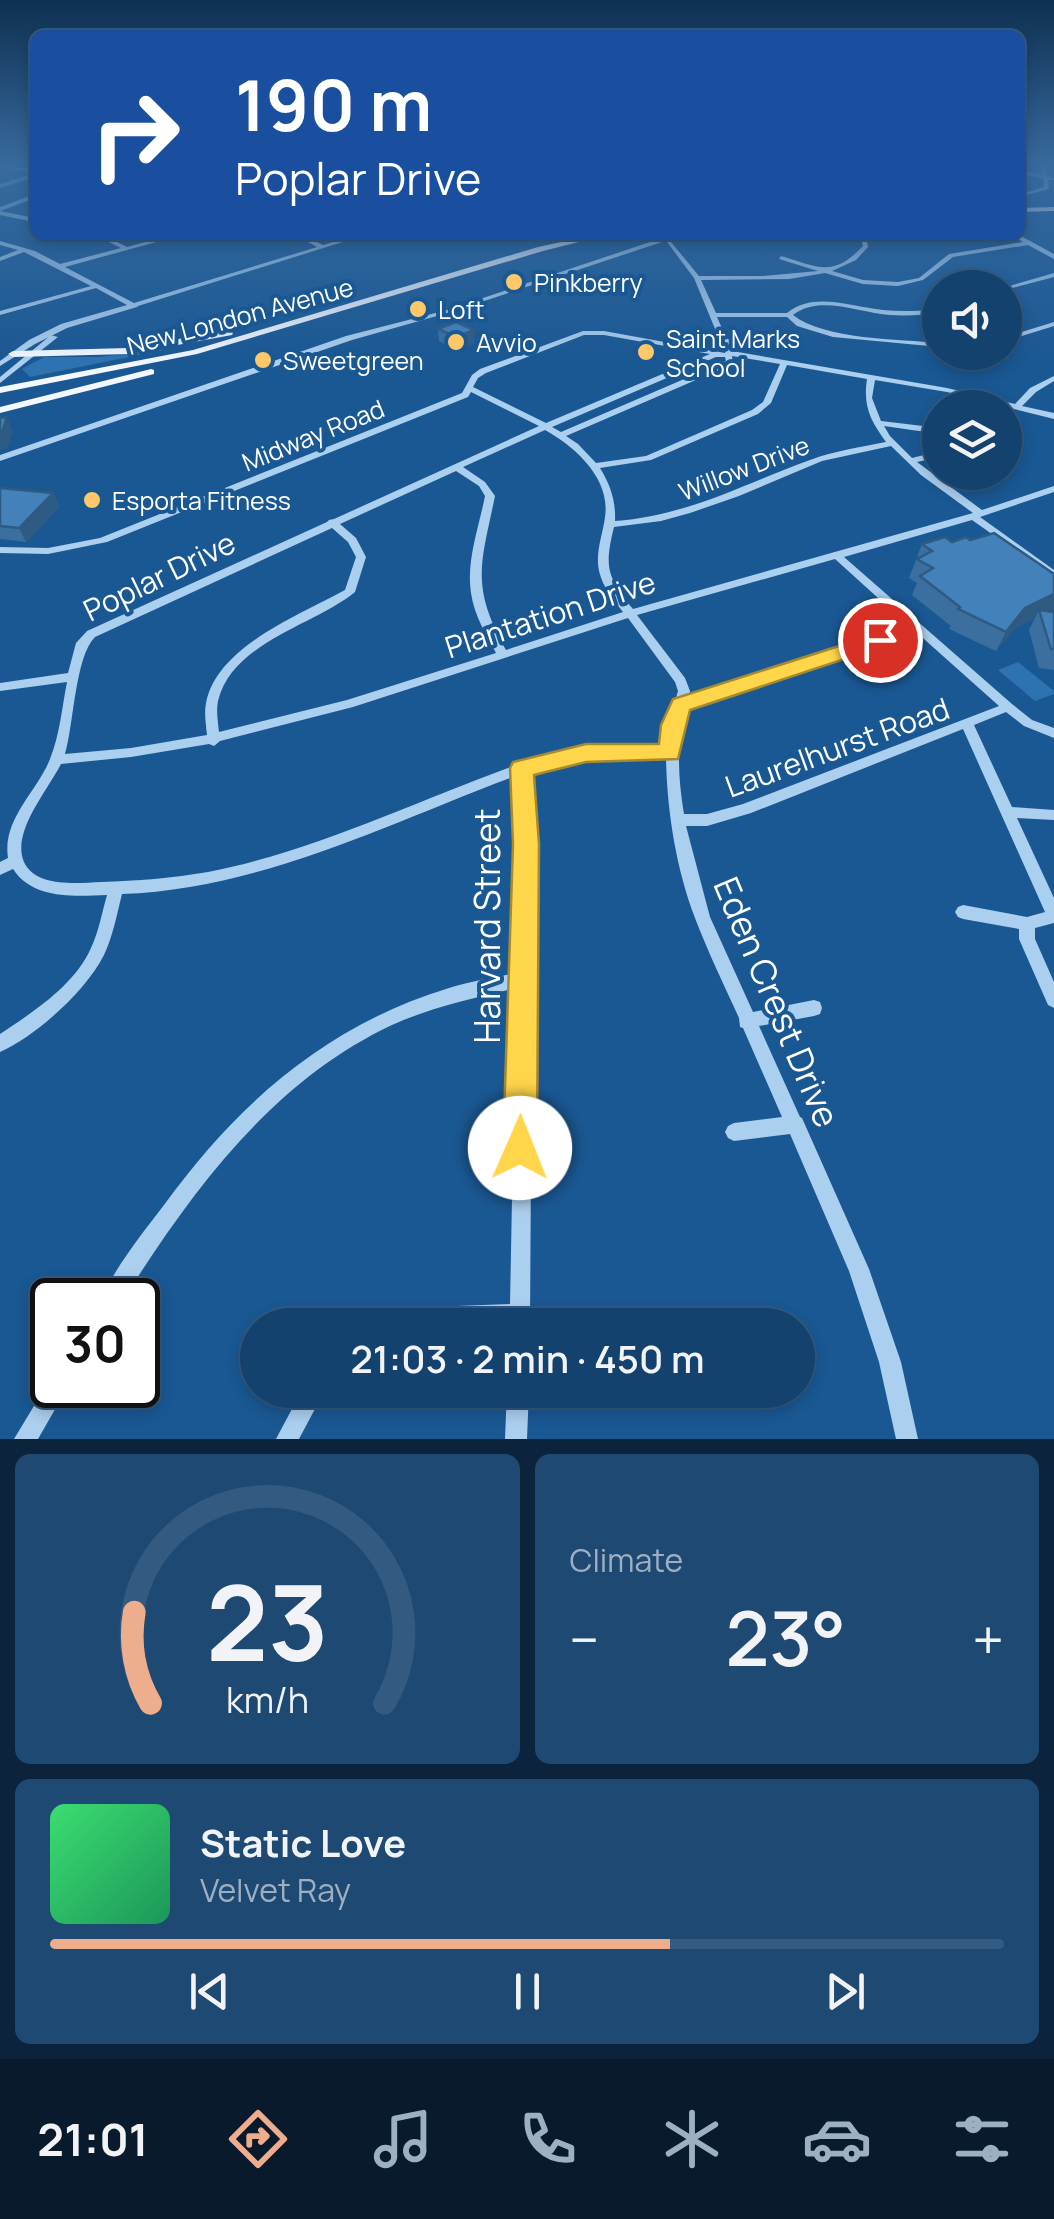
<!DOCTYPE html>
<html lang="en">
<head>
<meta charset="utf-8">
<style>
  :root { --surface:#14426e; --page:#1d4973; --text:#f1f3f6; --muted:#9db0c2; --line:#335b81; --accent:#eead8d }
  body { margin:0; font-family:Manrope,sans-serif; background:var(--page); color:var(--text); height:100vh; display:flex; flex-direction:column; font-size:38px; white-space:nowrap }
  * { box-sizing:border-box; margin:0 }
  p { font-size:32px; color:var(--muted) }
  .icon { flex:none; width:55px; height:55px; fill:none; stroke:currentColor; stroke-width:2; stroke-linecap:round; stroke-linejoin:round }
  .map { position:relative; height:1439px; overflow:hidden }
  .drawer { display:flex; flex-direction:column; gap:15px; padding:15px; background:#0b243c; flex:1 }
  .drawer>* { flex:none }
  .banner { position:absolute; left:30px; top:30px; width:995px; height:210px; border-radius:15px; box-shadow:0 5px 15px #0003,0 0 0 2px var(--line); background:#1a4fa0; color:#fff; overflow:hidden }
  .buttons { position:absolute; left:922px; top:270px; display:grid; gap:20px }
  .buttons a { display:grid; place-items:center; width:100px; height:100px; border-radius:50%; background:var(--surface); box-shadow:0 5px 15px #0003,0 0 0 2px var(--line); font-size:50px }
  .speed { position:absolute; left:30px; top:1278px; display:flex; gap:20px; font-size:50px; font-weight:700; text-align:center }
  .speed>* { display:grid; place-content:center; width:130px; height:130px; border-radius:50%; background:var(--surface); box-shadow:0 5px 15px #0003,0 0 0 2px var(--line); line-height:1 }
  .speed .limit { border:5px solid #111; border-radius:15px; background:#fff; color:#111 }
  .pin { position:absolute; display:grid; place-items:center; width:85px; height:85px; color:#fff; margin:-42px; border:5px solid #fff; border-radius:50%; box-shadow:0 2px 10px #0007 }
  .me { position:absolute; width:110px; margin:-55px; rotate:1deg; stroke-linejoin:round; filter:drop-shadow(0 0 8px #0008) }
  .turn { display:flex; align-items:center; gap:35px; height:210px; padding:0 40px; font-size:45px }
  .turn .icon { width:130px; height:130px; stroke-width:2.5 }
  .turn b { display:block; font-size:70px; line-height:85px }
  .big { font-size:75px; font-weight:600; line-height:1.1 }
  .drawer .widget { flex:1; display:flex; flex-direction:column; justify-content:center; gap:15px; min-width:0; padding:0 35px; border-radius:15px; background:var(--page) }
  .drawer .dial { align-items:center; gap:0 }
  .dial svg { height:260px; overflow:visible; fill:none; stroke:var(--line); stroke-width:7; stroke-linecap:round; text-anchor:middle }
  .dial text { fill:var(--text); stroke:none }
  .song { display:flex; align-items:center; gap:30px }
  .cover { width:120px; height:120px; border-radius:15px; background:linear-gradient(135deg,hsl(140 70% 55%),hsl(150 70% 35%)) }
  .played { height:10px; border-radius:5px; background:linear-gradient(90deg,var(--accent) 65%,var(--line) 65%) }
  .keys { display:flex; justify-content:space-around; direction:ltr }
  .heat { display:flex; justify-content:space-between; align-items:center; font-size:55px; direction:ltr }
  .drawer .tiles { flex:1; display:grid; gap:15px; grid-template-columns:1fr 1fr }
  .widget:last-child { grid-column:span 2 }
  .trip { position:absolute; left:240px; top:1308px; width:575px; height:100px; border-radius:50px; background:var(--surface); box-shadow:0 5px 15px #0003,0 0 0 2px var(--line); font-weight:600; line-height:100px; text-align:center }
  .menu { display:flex; height:160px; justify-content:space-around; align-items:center; background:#081a2c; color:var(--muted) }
  .menu .icon { width:70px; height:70px }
  .menu .current { color:var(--accent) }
  .menu b { font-size:45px; color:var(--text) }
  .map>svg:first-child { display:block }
</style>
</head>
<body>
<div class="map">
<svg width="1054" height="1439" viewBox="0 0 1054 1439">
  <rect width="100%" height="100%" fill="#1a5893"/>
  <g fill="#2d72b1">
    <path d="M169 349 30 377 22 369 44 357H98Z"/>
    <path d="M1018 662 1054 691V694L1035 701 998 670Z"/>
  </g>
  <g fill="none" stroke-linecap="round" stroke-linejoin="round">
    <g fill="#abcfef" fill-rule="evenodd">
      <path d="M1040 163H1044L1047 176 1054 178V180H1048L1049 189 1022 196V194L1044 187 1043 178 1020 174V170L1042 175Z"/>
      <path d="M0 165 35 170V177L0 188V184L35 173 0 167Z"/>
      <path d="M35 194V198L0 211V207Z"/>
      <path d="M0 211 35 218V222L0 215Z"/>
      <path d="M95 235H103L127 247 172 235H182L65 267 134 303 317 247 295 235H303L323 245 356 235H365L138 306 137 307 67 328 35 344 0 366V361L29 340 61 324 127 305 96 288 0 315V311L91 286 24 252 0 261V257L18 250 0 245V241L35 251 60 264 121 248Z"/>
      <path d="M690 235 693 237 689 241H685L684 239 662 242 451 312 352 340 0 461V455L346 336 447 310 659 239Z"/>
      <path d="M860 235H866L868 247 856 260 832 271 863 280 898 282 919 278 949 254 1023 242 1012 235H1019L1054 254V259L1028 245 953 257 923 280 898 286 863 284 825 273 789 279 701 280 716 313H787C814 291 851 307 883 310 902 312 921 311 940 309V313C923 315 907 316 890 315 860 313 819 294 793 315 825 340 899 339 940 343V347L833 337 797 326 787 317H717L725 335 735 347 732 351 947 388 1015 404 1030 388 1054 376V381L1036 392 1022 406 1054 413V419L947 392 875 380 872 398 881 421 940 428V434L884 426 890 436 912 458 940 451V457L917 462 982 510 1054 486V492L980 517 1054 570V578L972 520 844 557 1012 704 1032 720 1054 728V738L1024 726 1006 712 974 725 1012 807 1054 810V820L1017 818 1054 898V923L1035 928V939L1054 982V1008L1048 1005 1019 939V929L963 919 958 917 955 912 958 907 963 905 1027 917 1045 912 963 729 751 813 707 826H686L710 917 753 1012 814 1000 820 1002 822 1008 820 1014 814 1016 759 1026 800 1117 802 1118 869 1269 901 1362 918 1439H896L879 1362 849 1271 790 1134 734 1141 728 1138 725 1132 728 1126 734 1123 782 1117 743 1028 740 1027 739 1018C724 985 708 952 695 918 676 868 667 811 666 758 619 758 573 755 528 772L533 844 530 1325H382L385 1318 404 1308 510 1304 516 988C474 998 432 1007 392 1025 271 1082 192 1191 123 1300H101C113 1270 144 1231 164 1205 238 1103 327 1025 449 988 471 981 494 978 516 973L519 844 515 776C387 824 261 889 122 894 117 914 113 936 104 955 86 991 36 1036 0 1052V1034C33 1012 74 986 91 948 99 931 102 912 107 895 75 896 33 900 13 869L0 875V862L8 858C2 819 37 792 50 759 60 734 62 707 67 682L0 691V683L68 673 76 643 87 631 327 522 329 520 334 519 539 426 471 392 468 397 107 542 48 554 0 553V547L48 548 100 538 462 393 472 375 480 369 583 331H604L725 353 727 347 718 336 694 278 667 242H671L699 276H763L818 271 779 259 781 256C818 267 833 278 863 246ZM584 335H604L710 354 546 423 473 387 478 378 486 373ZM732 356 780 364 763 402 752 410 646 456 596 463 578 444 566 436 733 364ZM716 357H725L726 361 561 432 552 427ZM787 365 867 379C863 406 870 420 886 442 861 447 834 451 810 460 743 484 687 516 615 521 616 501 610 484 600 468L651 460 758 414 771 403ZM545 430C574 446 611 478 605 517 603 534 595 552 599 571 603 588 613 599 623 612L506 650C470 585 481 564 495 496L485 482 463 467ZM891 446 921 475 973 513 633 609C607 576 604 568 614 527L661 521 690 513 739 496 822 461ZM456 471 479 486 485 496C479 527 466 561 471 593 474 615 486 634 496 653L347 700 219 732C218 722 216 711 218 701 232 642 315 625 355 592L366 557 356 538 340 524ZM332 528 348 542 356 557 345 590C300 615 217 646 206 703 204 713 206 725 207 735L131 748 65 754C74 723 75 657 95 637ZM835 559 909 626 689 698 690 691 685 678 637 615ZM628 618 675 682 678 691 668 727 666 748H586L548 754C435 791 326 849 208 872 173 878 137 881 101 882 78 883 36 888 24 862 11 832 48 790 61 764L131 757 209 744 214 746 220 741 353 707ZM915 631 999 706 743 804 707 814H684C678 778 676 743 686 708Z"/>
      <path d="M1054 273V277L1005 290V288H1002Z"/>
      <path d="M1054 322V326L1005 341V337Z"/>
      <path d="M51 335 58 337 0 383V377Z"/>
      <path d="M52 1376V1385H69L38 1439H14Z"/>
      <path d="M302 1390H325L299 1439H276Z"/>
      <path d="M507 1390H529L527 1439H505Z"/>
    </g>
    <g fill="#f3f8ff" fill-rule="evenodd">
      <path d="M1054 207V211L1020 212V208Z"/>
      <path d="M594 235H607L543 251 197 354 0 393V387L193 350 538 247Z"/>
      <path d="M680 235H688L683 238Z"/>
      <path d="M229 330 233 333 232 335 128 354 13 357 8 354 13 351 128 348Z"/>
      <path d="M151 369 154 370V374L0 413V407Z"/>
    </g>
  </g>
  <g fill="#3a6fa0">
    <path d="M438 329 474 330V343L456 350 439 341Z"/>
    <path d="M0 488 53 493 59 507 26 542 0 539Z"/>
    <path d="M970 540 1054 574V609L1049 611 1054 612V670L1039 668 1029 630 1035 618 1015 628 996 651 949 629 951 626 912 595 917 583 909 578 922 544Z"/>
  </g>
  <g fill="#2f5a82">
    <path d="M474 330V343L456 350V337Z"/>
    <path d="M7 417 13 431 7 449H0V435Z"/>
    <path d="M53 493 59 507 26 542 19 528Z"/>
    <path d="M1054 594V609L1041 615 1039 610 1035 618 1015 628 996 651 1006 632 1025 608Z"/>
  </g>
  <g fill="#4381ba" stroke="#2f5a82" stroke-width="2.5">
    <path d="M456 322 474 330 456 337 438 329Z"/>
    <path d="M7 417 1 435H0V418Z"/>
    <path d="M0 488 53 493 19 528 0 526Z"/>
    <path d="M994 533 1054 574V594L1025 608 1006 632 958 609 960 607 920 576 933 568 917 559 932 551 922 544 945 537 952 542 966 537 970 540Z"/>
    <path d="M1039 610 1054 612V649H1051Z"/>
  </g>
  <linearGradient id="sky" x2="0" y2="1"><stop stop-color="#0e3051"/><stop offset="0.45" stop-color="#386a9e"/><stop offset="1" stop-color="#386a9e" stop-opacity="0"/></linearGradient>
  <rect width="1054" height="364" fill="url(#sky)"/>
  <path fill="#ffd54a" stroke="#a68a30" stroke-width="2.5" d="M880 633 890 640 887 645 690 710 678 759 586 762 534 775 539 844 537 1148 532 1160 520 1164 508 1160 503 1148 513 844 510 768 513 762 586 744H659L661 725 673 699Z"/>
  <g fill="#ffc869" stroke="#1a5893" stroke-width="4">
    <circle cx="514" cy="282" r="10"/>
    <circle cx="418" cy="309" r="10"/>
    <circle cx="456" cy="342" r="10"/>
    <circle cx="646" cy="352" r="10"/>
    <circle cx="263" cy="360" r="10"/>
    <circle cx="92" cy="500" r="10"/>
  </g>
  <g text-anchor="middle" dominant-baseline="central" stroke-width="8" stroke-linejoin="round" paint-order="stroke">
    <g font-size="25" fill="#fff" stroke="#1a5893" text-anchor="start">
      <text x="534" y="282">Pinkberry</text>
      <text x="438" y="309">Loft</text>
      <text x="666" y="338">Saint Marks<tspan x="666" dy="29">School</tspan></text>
      <text x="476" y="342">Avvio</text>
      <text x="283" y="360">Sweetgreen</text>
      <text x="112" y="500">Esporta Fitness</text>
    </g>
    <g font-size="25" fill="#fff" stroke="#1a5893">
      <text transform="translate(240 316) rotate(-15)">New London Avenue</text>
      <text transform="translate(313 435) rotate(-22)">Midway Road</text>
      <text transform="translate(744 468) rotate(-21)">Willow Drive</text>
    </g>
    <g font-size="30" fill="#fff" stroke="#1a5893">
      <text transform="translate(159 576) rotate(-26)">Poplar Drive</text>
      <text transform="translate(550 614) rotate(-18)">Plantation Drive</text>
      <text transform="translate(837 747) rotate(-20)">Laurelhurst Road</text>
    </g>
    <g font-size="35" fill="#fff" stroke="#1a5893">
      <text transform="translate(487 926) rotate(-90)">Harvard Street</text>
      <text transform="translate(777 1002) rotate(67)">Eden Crest Drive</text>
    </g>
  </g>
</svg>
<div class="buttons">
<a><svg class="icon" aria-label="sound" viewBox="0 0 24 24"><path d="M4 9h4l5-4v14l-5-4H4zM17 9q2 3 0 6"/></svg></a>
<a><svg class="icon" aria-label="layers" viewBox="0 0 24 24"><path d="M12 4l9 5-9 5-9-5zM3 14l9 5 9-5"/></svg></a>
</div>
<div class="speed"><div class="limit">30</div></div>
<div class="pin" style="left:880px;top:640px;background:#d93025"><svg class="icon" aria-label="arrive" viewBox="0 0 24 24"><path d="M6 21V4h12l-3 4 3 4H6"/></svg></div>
<svg class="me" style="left:520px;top:1148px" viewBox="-20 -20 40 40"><circle r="19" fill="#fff"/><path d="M0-13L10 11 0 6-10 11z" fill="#ffd54a"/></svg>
<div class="trip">21:03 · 2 min · 450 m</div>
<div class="banner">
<div class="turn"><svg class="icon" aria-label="right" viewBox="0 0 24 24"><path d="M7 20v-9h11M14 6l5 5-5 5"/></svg><div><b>190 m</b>Poplar Drive</div></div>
</div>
</div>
<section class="drawer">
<div class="tiles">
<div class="widget dial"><svg viewBox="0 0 100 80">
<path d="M14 69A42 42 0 1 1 86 69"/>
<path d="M14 69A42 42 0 0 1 9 41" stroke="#eead8d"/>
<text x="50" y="56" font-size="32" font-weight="700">23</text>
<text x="50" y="72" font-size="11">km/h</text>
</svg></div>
<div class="widget"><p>Climate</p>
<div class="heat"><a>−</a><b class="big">23°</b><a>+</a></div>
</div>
<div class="widget">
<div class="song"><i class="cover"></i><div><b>Static Love</b><p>Velvet Ray</p></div></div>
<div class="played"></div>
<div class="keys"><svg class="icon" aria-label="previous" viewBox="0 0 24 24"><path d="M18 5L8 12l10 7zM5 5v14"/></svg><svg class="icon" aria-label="pause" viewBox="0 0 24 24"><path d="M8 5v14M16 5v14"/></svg><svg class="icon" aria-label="next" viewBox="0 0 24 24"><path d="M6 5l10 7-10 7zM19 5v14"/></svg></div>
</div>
</div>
</section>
<nav class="menu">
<b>21:01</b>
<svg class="icon current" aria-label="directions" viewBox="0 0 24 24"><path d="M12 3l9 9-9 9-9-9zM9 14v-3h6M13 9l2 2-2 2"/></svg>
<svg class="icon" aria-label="music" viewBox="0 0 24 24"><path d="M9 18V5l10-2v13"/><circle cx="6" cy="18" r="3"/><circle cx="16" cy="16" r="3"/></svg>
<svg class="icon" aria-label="phone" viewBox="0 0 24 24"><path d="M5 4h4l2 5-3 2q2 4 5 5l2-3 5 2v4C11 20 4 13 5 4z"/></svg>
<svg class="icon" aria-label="climate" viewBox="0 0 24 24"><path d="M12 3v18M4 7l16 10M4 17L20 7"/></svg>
<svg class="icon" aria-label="car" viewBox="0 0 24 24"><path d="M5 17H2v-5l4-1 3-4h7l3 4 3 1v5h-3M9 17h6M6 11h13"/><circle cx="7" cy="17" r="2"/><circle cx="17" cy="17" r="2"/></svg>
<svg class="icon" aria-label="filters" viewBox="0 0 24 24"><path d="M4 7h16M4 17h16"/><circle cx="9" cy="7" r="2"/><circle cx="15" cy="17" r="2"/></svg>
</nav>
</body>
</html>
